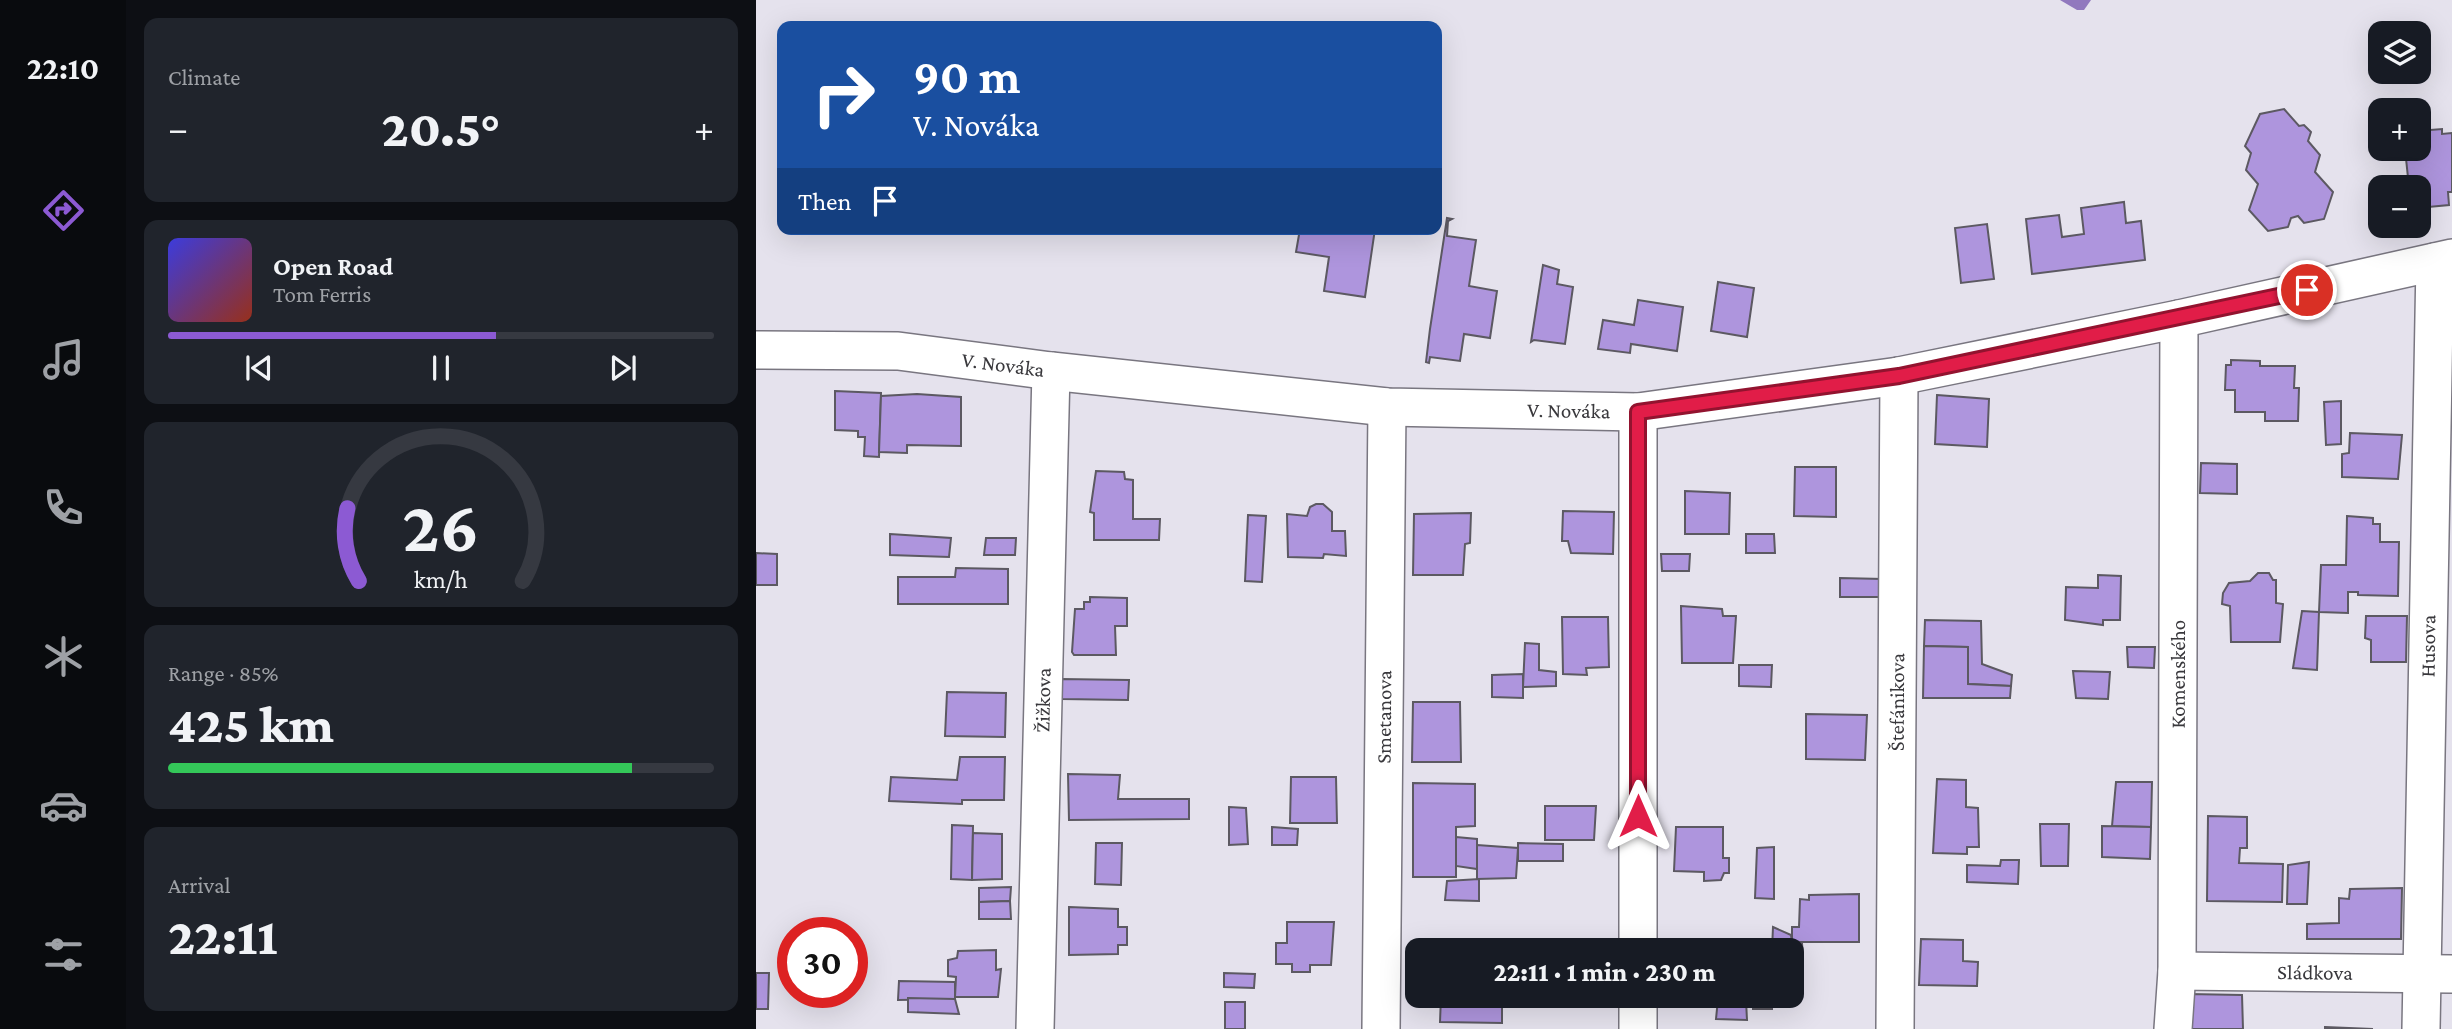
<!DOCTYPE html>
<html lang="en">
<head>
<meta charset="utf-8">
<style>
  :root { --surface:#171b24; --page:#20242c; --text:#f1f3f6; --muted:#9ea1a6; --line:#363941; --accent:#8c5ad3 }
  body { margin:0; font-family:"Crimson Pro",serif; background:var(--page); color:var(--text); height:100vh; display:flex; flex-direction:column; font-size:26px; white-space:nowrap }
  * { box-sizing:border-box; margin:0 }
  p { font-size:23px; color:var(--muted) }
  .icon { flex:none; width:38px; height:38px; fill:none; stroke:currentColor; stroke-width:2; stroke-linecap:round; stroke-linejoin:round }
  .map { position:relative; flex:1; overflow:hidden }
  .side { display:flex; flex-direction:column; gap:18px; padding:18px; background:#0d0f14; width:630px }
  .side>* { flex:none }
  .hud { position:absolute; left:21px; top:21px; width:665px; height:214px; border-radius:14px; box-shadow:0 7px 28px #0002; background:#1a4fa0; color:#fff; overflow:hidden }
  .controls { position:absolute; left:1612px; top:21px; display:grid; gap:14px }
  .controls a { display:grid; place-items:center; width:63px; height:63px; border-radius:14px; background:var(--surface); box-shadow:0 7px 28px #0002; font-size:35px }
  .speed { position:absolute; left:21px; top:917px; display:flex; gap:14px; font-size:35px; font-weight:700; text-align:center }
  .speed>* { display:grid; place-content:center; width:91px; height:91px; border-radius:50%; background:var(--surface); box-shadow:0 7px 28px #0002; line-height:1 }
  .speed .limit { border:10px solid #d22; background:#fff; color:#111 }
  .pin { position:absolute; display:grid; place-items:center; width:60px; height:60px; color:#fff; margin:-30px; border:4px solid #fff; border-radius:50%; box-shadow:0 2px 7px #0007 }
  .me { position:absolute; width:77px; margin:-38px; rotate:0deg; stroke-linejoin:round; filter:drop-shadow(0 0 5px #0008) }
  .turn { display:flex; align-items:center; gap:24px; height:147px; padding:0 21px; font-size:32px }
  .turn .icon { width:91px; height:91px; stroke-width:2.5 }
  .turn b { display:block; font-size:49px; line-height:60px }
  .then { display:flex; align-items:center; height:66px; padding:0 21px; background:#0003; gap:14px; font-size:26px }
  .big { font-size:52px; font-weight:800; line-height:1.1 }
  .side .card { flex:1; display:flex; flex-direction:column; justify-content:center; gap:10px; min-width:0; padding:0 24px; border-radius:14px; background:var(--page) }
  .side .dial { align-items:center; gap:0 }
  .dial svg { height:182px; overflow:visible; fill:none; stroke:var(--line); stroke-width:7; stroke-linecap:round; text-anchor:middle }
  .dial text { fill:var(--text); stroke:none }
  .song { display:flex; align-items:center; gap:21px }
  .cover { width:84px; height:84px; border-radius:10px; background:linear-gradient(135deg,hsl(240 70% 55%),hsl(10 70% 35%)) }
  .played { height:7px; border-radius:4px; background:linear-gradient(90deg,var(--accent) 60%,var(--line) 60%) }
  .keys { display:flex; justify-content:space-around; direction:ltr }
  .heat { display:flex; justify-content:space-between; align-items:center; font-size:38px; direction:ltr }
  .charge { height:10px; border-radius:5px; background:linear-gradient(90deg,#34c759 85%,var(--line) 0) }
  .trip { position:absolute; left:649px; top:938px; width:399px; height:70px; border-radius:14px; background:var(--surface); box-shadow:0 7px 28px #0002; font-weight:800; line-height:70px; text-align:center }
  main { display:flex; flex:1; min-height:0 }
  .dock { display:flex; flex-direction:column; width:126px; justify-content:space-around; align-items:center; background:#090b0e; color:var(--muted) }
  .dock .icon { width:49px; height:49px }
  .dock .current { color:var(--accent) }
  .dock b { font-size:32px; color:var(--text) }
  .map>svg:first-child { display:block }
</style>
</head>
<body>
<main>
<nav class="dock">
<b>22:10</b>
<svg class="icon current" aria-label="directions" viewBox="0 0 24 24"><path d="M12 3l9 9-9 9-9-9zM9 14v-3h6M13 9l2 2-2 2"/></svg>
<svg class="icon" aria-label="music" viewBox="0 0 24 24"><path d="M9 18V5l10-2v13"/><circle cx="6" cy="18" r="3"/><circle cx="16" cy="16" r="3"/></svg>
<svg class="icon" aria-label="phone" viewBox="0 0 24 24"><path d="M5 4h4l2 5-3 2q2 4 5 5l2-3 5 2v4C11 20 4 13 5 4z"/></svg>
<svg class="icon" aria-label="climate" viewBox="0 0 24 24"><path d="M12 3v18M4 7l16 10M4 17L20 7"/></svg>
<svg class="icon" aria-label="car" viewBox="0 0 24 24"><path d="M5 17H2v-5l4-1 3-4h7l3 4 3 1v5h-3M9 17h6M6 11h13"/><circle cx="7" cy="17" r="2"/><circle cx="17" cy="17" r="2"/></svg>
<svg class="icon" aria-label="filters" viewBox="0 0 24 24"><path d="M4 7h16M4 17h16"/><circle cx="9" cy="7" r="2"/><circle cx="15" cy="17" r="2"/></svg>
</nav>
<section class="side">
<div class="card"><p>Climate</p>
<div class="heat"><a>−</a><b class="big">20.5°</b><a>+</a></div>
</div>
<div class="card">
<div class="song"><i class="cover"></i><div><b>Open Road</b><p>Tom Ferris</p></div></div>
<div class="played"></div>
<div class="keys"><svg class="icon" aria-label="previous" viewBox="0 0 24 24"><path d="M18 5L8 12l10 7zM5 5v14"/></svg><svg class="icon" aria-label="pause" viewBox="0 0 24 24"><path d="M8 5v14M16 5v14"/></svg><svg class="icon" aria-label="next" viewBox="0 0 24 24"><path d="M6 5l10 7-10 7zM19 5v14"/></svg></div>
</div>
<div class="card dial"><svg viewBox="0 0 100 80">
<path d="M14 69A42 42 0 1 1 86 69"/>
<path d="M14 69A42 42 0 0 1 9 37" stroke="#8c5ad3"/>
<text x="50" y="56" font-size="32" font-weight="700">26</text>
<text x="50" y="72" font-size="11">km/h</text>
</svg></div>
<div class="card"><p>Range · 85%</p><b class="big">425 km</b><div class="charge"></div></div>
<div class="card"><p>Arrival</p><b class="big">22:11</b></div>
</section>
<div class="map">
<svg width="1696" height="1029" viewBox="0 0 1696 1029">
  <rect width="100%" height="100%" fill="#e5e2ed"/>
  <path fill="#9178be" d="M1304 0H1335L1328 10H1321Z"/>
  <g fill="#ae95dd" stroke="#5c5962" stroke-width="2">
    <path d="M1528 109 1543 126 1548 125 1555 132 1552 141 1564 155 1559 172 1577 192 1568 219 1548 223 1542 216 1535 218 1532 227 1512 231 1493 210 1502 184 1490 170 1495 153 1489 146 1504 114Z"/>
    <path d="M1686 129V134L1696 133V192H1692L1693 205 1662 208V187H1653L1649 149H1662V131Z"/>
    <path d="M1368 202 1370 223 1385 221 1389 260 1276 274 1270 219 1303 215 1306 237 1328 234 1325 208Z"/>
    <path d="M691 218 696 219 692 221 691 236 720 240 713 286 741 291 734 338 708 334 704 361 674 357 673 363 670 362 674 329Z"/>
    <path d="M1231 224 1238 279 1205 283 1199 228Z"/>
    <path d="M544 229H619L609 297 568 291 573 257 540 252Z"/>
    <path d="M787 265 803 270 801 284 817 287 809 344 778 340 775 342Z"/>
    <path d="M962 282 998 288 991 337 955 331Z"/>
    <path d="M882 300 927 307 921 351 875 344 874 353 842 349 847 320 878 325Z"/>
    <path d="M1475 360 1504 361V366H1539L1538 388H1543L1542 421H1509V412H1479V390H1469L1470 365H1475Z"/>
    <path d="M79 391 125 393 123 457 108 456 109 437H102V431L79 430Z"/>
    <path d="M161 394 205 397V446L151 445V453L123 452 125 396Z"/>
    <path d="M1181 395 1233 399 1231 447 1179 444Z"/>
    <path d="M1585 401V444L1570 445 1568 402Z"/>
    <path d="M1594 433 1646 435 1642 479 1586 477V454L1593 453Z"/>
    <path d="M1445 463 1481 464V494L1444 493Z"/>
    <path d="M1039 467H1080V517L1038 516Z"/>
    <path d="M340 471 368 472 369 479 377 480V519H404L403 540H338V513L334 512Z"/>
    <path d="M929 491 974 493 973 534H929Z"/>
    <path d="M560 504H567L576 512V531H589L590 556 568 554 567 558 532 557 531 514 551 516 554 507Z"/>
    <path d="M807 511 858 512 857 554 815 553 812 541H806Z"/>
    <path d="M715 513 714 543 709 544 707 575H657L658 514Z"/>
    <path d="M492 515 510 516 506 582 489 581Z"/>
    <path d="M1591 516 1617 518V524H1624V542H1643L1642 596 1602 595V592H1592V613L1563 612 1565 565H1590Z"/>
    <path d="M134 534 195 538 193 557 134 555Z"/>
    <path d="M990 534H1018L1019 553H990Z"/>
    <path d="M230 538H260L259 555H228Z"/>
    <path d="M0 553 21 554V585H0Z"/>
    <path d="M905 554H934L933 571H906Z"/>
    <path d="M200 568 252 569V604H142V577H199Z"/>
    <path d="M1502 573H1513L1517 580H1520V603L1527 604 1524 642H1475L1474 606 1466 604 1467 593 1473 583 1494 581Z"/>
    <path d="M1342 575 1365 576 1364 620H1347V625L1309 620 1310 587 1342 588Z"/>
    <path d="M1084 578 1127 579 1126 597H1084Z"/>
    <path d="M334 597 371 598V626H359L360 655H318L316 652 319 609H328V602H334Z"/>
    <path d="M925 606 966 609 967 616H980L977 663H926Z"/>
    <path d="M1546 611 1563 612 1561 670 1537 668Z"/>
    <path d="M1610 616H1651L1650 662H1615V640L1609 638Z"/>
    <path d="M806 617H852L853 667 830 668 831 675 807 674Z"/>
    <path d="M1169 620 1225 621 1226 664 1256 675 1255 686 1212 684V647L1168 646Z"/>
    <path d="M769 643 783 644V670L800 672V686L767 687Z"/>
    <path d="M1168 646 1212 647V684L1255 686 1254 698H1167Z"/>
    <path d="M1371 647H1399L1398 668 1372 667Z"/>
    <path d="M983 665H1016L1015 687 983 686Z"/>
    <path d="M1317 671 1354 672 1352 699 1320 698Z"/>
    <path d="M767 674V698L736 697V675Z"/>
    <path d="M305 679 373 680 372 700 306 699Z"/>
    <path d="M191 692 250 693 249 737 189 736Z"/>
    <path d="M657 702H704L705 762H656Z"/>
    <path d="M1050 714 1111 715 1109 760 1050 759Z"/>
    <path d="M204 757H249L248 800H206V804L133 801 135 777 201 780Z"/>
    <path d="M312 774 364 775 362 799H433V819L313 820Z"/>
    <path d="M535 777H580L581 823H534Z"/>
    <path d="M1181 779 1210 780V807L1222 808 1223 847H1211V854L1177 853Z"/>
    <path d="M1360 782H1396L1395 827 1356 826Z"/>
    <path d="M657 783 719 784V826L700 827V877H657Z"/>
    <path d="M789 806H840L838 840H789Z"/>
    <path d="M473 807 490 808 492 844 473 845Z"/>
    <path d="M1452 816 1491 817V848H1484L1483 863 1527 864 1526 902 1451 901Z"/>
    <path d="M1284 824H1313L1312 866H1285Z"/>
    <path d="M196 825 217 826 216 880 195 879Z"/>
    <path d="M1346 826 1395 827 1394 859 1346 857Z"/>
    <path d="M516 827 542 829 541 845H516Z"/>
    <path d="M920 827H967V858H973V873H968L965 880 948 881V872L918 871Z"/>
    <path d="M217 833 246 834V879L216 880Z"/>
    <path d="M700 837 721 839V869L700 866Z"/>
    <path d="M340 843H366L365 885 339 884Z"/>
    <path d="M762 843 807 844V861H762Z"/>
    <path d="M721 845 762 848 760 878 721 879Z"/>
    <path d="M1018 847V899L999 898 1001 848Z"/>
    <path d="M1245 860H1263L1262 884 1211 882V865L1244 866Z"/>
    <path d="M1553 862 1551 904H1531L1532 865Z"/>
    <path d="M723 879V901L689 900 691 881Z"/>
    <path d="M255 887 254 901 223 902V888Z"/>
    <path d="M1646 888 1645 939H1551V924L1583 923V898L1593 899 1594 889Z"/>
    <path d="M1103 894V942H1036V927H1043L1044 899 1053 900V895Z"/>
    <path d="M254 901 255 919H223V902Z"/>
    <path d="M313 907 362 909V927H371V945H362V954L313 955Z"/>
    <path d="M531 922H578L575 965H554V972H536V964H520V943H531Z"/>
    <path d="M1017 927 1035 935 1036 942 1046 943 1047 959H1036V950H1016Z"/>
    <path d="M1165 939 1207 940V961L1222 962 1221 986 1163 985Z"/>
    <path d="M916 948H957L958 950H916Z"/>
    <path d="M240 950V970L245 969 242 997H199L200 977 192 976V960L201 958 202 951Z"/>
    <path d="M656 954H662V993H655Z"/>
    <path d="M0 973H13L12 1009H0Z"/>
    <path d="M468 973 499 974 498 988 468 987Z"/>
    <path d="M143 981 199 982V999L142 1000Z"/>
    <path d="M1432 994 1486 995 1487 1029H1432Z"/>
    <path d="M685 996H746V1023L684 1022Z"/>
    <rect x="997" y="996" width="19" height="13"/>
    <path d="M152 998 199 999 203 1014 152 1012Z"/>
    <path d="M962 999 990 1000 991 1020 960 1019Z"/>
    <rect x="469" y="1002" width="20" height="27"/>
    <path d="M1569 1027 1617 1029H1569Z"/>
  </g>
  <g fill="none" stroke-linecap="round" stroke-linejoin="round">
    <defs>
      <g id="street">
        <path id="s1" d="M0 350 142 351 295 371 631 407 882 412 1143 376 1423 319 1696 258"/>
        <path d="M882 412V950"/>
        <path id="s2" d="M1421 971 1696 974"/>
        <path d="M882 996V1029"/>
        <path id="s3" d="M279 1029 295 371"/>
        <path id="s4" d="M625 1029 631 407"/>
        <path id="s5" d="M1139 1029 1143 376"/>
        <path id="s6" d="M1417 1029 1421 971 1423 319"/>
        <path id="s7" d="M1665 1029 1679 262"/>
      </g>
    </defs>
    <use href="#street" stroke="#797680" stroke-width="40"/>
    <use href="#street" stroke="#fff" stroke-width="37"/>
  </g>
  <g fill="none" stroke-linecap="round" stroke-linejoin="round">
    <defs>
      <path id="route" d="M882 816V412L1143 376 1551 290"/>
    </defs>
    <use href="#route" stroke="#92132f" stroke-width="18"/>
    <use href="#route" stroke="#e11d48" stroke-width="12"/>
  </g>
  <g text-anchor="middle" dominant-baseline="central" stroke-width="5" stroke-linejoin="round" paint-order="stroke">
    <g font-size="21" fill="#39383c" stroke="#f2effa">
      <text stroke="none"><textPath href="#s1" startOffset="248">V. Nováka</textPath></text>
      <text stroke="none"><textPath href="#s1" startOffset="816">V. Nováka</textPath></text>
      <text stroke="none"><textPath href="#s7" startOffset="383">Husova</textPath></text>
      <text stroke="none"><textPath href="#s6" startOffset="355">Komenského</textPath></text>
      <text stroke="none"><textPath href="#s3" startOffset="329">Žižkova</textPath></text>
      <text stroke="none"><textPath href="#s5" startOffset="327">Štefánikova</textPath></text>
      <text stroke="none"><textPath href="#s4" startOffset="312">Smetanova</textPath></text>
      <text stroke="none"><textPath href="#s2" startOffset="138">Sládkova</textPath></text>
    </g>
  </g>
</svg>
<div class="controls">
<a><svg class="icon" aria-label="layers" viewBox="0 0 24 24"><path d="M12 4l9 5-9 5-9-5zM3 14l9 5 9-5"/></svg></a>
<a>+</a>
<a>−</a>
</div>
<div class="speed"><div class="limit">30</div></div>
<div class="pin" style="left:1551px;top:290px;background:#d93025"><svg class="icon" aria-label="arrive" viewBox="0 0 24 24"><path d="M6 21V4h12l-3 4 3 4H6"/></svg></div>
<svg class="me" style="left:882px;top:816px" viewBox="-20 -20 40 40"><path d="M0-17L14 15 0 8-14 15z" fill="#e11d48" stroke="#fff" stroke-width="4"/></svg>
<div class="trip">22:11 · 1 min · 230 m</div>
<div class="hud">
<div class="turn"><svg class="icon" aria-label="right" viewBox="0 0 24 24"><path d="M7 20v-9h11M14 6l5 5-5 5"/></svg><div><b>90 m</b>V. Nováka</div></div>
<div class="then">Then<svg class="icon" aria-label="arrive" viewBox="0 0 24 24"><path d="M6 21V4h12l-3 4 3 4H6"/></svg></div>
</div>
</div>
</main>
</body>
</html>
